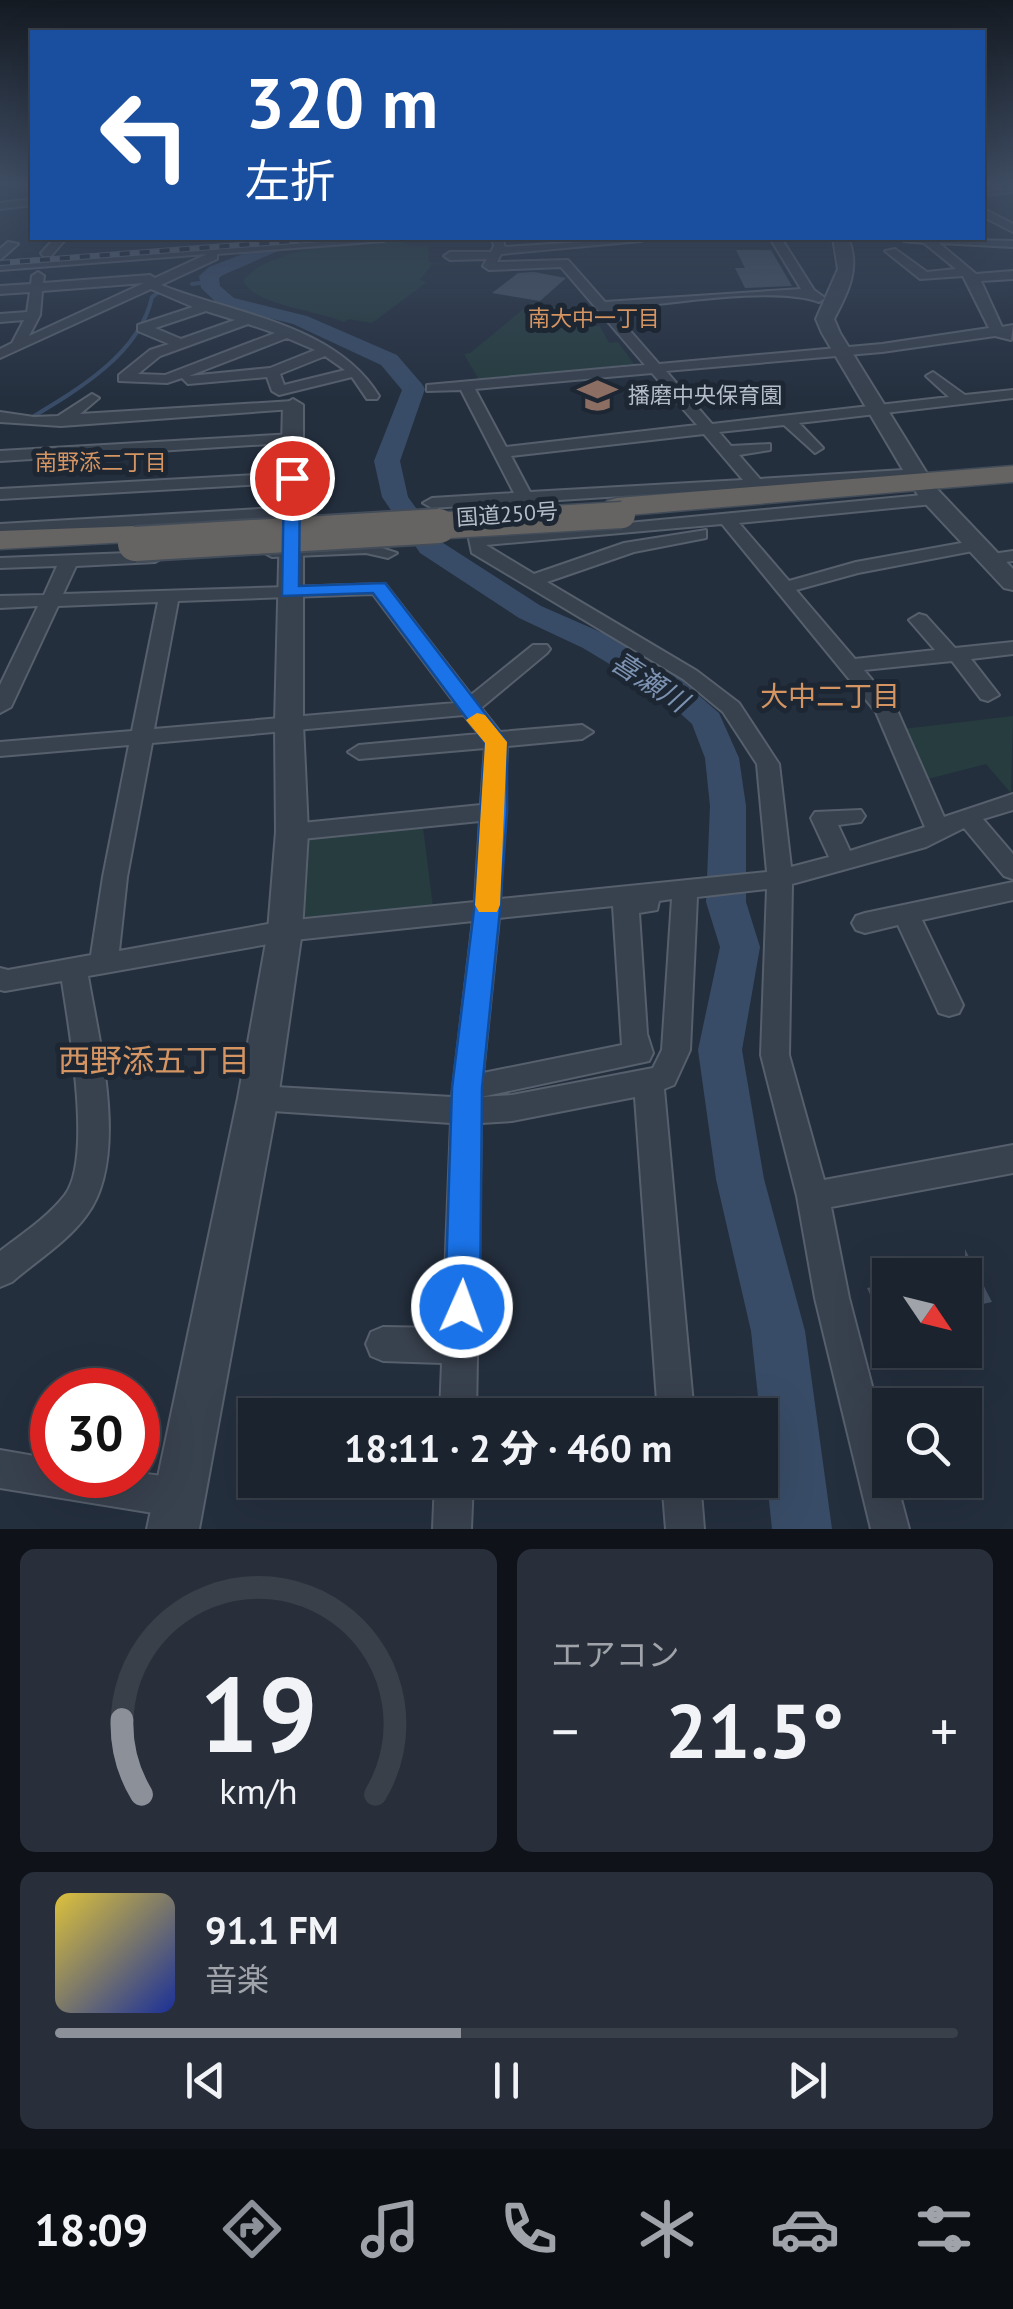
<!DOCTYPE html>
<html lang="ja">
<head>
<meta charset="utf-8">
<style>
  :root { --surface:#1b232e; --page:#282f3a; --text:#f1f3f6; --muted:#a0a4aa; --line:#39404a; --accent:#8c9099 }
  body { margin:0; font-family:"PT Sans","Noto Sans JP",sans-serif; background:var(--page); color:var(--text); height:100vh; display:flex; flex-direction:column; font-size:38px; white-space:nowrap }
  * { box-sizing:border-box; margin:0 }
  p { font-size:32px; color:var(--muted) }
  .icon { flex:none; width:55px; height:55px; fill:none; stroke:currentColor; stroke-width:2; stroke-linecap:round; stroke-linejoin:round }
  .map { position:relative; height:1529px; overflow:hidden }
  .panel { display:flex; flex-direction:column; gap:20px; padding:20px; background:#0f1319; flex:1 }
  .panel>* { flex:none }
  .banner { position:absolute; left:30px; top:30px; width:955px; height:210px; border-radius:0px; box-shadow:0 10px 40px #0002,0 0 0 2px var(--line); background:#1a4fa0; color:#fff; overflow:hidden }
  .needle { width:65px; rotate:125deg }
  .buttons { position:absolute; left:872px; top:1258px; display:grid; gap:20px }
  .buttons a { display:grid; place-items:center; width:110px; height:110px; border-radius:0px; background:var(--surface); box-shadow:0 10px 40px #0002,0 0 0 2px var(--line); font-size:50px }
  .speed { position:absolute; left:30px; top:1368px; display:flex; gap:20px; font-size:50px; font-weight:700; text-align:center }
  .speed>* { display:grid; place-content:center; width:130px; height:130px; border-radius:50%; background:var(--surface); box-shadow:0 10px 40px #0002,0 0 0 2px var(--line); line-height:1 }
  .speed .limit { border:15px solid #d22; background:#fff; color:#111 }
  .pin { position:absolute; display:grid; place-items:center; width:85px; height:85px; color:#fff; margin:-42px; border:5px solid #fff; border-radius:50%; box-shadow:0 2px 10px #0007 }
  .me { position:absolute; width:110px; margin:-55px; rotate:2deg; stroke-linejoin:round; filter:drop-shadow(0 0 8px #0008) }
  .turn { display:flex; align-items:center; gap:35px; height:210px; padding:0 50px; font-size:45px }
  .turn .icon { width:130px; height:130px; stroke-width:2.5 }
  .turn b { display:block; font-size:70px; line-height:85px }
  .big { font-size:75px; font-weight:800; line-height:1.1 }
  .panel .card { flex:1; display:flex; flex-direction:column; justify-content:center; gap:15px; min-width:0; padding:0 35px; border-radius:15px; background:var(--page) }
  .panel .dial { align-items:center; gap:0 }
  .dial svg { height:260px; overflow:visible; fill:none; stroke:var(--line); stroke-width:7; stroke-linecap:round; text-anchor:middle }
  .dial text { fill:var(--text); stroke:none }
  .song { display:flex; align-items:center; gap:30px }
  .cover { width:120px; height:120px; border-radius:15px; background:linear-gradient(135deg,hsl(50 70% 55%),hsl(230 70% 35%)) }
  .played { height:10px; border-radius:5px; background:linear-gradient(90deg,var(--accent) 45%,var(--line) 45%) }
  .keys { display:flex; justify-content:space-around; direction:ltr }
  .heat { display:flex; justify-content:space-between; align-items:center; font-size:55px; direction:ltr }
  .panel .tiles { flex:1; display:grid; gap:20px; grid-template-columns:1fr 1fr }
  .card:last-child { grid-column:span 2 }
  .trip { position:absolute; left:238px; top:1398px; width:540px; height:100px; border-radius:0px; background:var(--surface); box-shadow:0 10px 40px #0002,0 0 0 2px var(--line); font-weight:800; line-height:100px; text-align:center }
  .dock { display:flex; height:160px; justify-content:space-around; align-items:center; background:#0b0e12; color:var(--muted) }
  .dock .icon { width:70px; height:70px }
  .dock .active { color:var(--accent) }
  .dock b { font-size:45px; color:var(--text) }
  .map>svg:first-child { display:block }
</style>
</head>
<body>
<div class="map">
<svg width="1013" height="1529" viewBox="0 0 1013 1529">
  <rect width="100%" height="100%" fill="#242f3e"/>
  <g fill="#263c3f">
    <path d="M396 239 411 246H429L428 261 433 263 420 280 427 282 372 323 349 319 344 322C318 310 256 306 243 281 268 247 356 242 396 239Z"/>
    <path d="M531 303 579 310 590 326H600L609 343 618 342 634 364 479 380 464 354 470 353Z"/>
    <path d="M1013 716 1011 793 986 764 924 780 903 729Z"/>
    <path d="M423 827 433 907 311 921 302 916V843L309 837Z"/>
  </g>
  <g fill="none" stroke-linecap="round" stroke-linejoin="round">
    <g stroke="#394c67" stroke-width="4">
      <path d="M192 284 209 282"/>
      <path d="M29 419C76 391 140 354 152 297L160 291"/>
    </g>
    <path fill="#394c67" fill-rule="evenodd" d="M284 238H308L223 275 219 278 220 286 234 298 307 316 397 355 422 384 425 389 400 461 408 497 440 541 541 606 605 634 681 680 719 713 739 758 746 806V902L760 947 742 1050 764 1179 805 1331 832 1529H772L751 1331 716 1179 698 1050 720 947 706 902 710 806 705 758 692 724 659 694 583 648 519 618 420 553 382 497 374 461 402 390 381 365 293 324 220 306 201 288 199 276 209 267Z"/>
  </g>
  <g fill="#455162">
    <path d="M736 250H771L792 286 745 288 735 268H745Z"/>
    <path d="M534 272 566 278 540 301 492 293 518 273Z"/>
    <path d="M965 1249 992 1302 965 1308Z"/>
    <path d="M890 1283V1339L867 1288Z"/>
  </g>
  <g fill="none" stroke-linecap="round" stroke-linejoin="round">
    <defs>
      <g id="minor">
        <path d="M1013 186V192L982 195V189Z"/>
        <path d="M32 199V205L0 209V203Z"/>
        <path d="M982 208 1013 224V232L982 216Z"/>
        <path d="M343 238H390L384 241 217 254V259L161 285C234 314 335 324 379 396L377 399H367L352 377 279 395 272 391 267 377 188 384 182 378 167 383 119 381V375L150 350 169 344 138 331V325L193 307 151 289 0 358V349L12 343 24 320 0 322V314L27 312 30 292 0 294V286L31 284 32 276 38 272 44 276 43 283 150 275 155 278 207 254 0 270V262ZM144 283 29 336 40 315 42 291ZM206 311 235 320 181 339 155 328ZM248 324 275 333 165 375 138 374 160 356ZM287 338 315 350 270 368 189 376ZM325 356 345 370 284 385 280 374Z"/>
        <path d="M492 238H502L505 247 646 238 641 241 501 254 497 262 568 260 605 302 801 289 770 238H781L814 290 825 298 819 302C772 285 664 305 611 309L659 364 882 344 989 328 963 276 920 279 885 251 895 249 927 272 956 269 924 243 904 241 899 238 1013 241V247L939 243 976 274 1013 271V279L981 281 1002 327 1013 325 1011 340 995 336 882 352 666 371 712 424 949 397 926 376 933 372 965 395 1013 390V398L799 423 823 448 815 453 784 425 719 432 731 446 770 444V450L739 455 760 479 903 470 911 475 909 478 479 505 484 534 491 536 933 494 941 499 933 504 739 523 789 581 856 562 978 540 987 545 978 550 858 573 796 590 855 659 935 650 909 620 919 614 926 616 955 648 1013 642V654L971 659 999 695 988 701 981 699 952 661 864 670 897 710 944 817 1013 794V810L983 819 1013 854V879L1004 876 964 828 926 847 792 884 789 1055 824 1180 1013 1145V1173L831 1207 849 1298 890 1455V1480H896L909 1529H871L815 1298 797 1196 761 1055 767 889 697 897 690 1050 674 1085 664 1089 694 1415H658L635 1097 512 1121 481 1123 476 1415H440L442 1363 383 1361 371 1356 366 1344 371 1332 383 1327 443 1328 451 1123 258 1110 248 1107 243 1098 248 1089 258 1086 452 1097 473 921 285 941 88 976C99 1042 130 1159 86 1216 67 1242 36 1261 12 1282L0 1287V1251C22 1234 48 1217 65 1195 93 1158 69 1028 62 981L5 991 0 990V968L8 970 91 955 103 877 129 745 0 756V742L132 731 158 602 58 606 11 707 0 713V685L38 606 0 608V596L44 595 57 566 0 568V558L155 552 164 557 155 562 76 566 63 594 385 584 471 695 533 645H547L550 649 547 653 481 708 500 732 582 725 593 732 582 739 507 746 500 899 767 872 757 764 723 712 683 679 472 553 462 506 432 508 423 503 432 498 514 493 461 390 427 391V385L645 365 561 267 489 270 483 266 487 259 450 260 444 256 450 252H491L494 246ZM652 373 697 425 506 447 475 389ZM704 434 743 480 530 492 511 456ZM722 524 876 712 925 827 850 851 838 825 861 822 865 816 861 810 815 812 811 818 829 857 791 867 779 764 739 703 697 671 547 582 634 552 706 538V530L624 543 534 574 486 545ZM373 594 455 703 154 729 178 601ZM464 715 479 734 359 745 348 752 359 759 485 748 481 805 292 824 280 832 292 840 480 821 475 902 285 921 119 951 127 877 152 743ZM672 899 662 1050 653 1068 512 1095 481 1097 649 1061 653 1053 647 1034 639 913 657 910 659 901ZM613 906 622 1045 483 1073 499 918Z"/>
        <path d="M54 239 64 241 51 256H43L41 253Z"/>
        <path d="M8 242 18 244 0 260V249Z"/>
        <path d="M92 394 99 398 80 414 293 401 300 405 293 409 61 426 0 422V412L34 417 58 416Z"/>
        <path d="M294 434 302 439 300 442 0 461V451Z"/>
        <path d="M292 473 298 474V482L0 499V489Z"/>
        <path d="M293 507 299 508V516L0 534V524Z"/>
        <path d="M366 543 397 553 388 558 366 553 272 557 263 552 272 547Z"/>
        <path d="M1013 551V561L991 564 982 559 985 555Z"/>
        <path d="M1013 882V900L922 920 963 1005 959 1013 949 1016 939 1013 898 925 865 933 856 930 852 923 856 916 865 913Z"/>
        <path d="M0 1450 52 1459V1475C100 1475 148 1466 191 1485L197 1498 191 1511 178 1517 0 1488Z"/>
        <path d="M435 1480H473L471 1529H433Z"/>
        <path d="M662 1480H700L704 1529H666Z"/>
      </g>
      <g id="tertiary">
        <path d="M833 238H848C861 267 848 293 834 319L840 333 936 488 1013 569V590L1004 588 919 497 822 333 816 319 838 269Z"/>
        <path d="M293 399 303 405V724L308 832 302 931 278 1098 199 1529H147L238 1098 268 931 276 832 275 724 283 405Z"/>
      </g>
      <g id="trunk">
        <path d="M1013 466V482L617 516 607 513 603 507 607 501 617 498Z"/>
        <path d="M137 526 147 529 152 535 147 541 0 549V531Z"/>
      </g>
    </defs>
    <use href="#minor" stroke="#565f6c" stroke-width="4"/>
    <use href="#tertiary" stroke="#565f6c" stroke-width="4"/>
    <use href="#trunk" stroke="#434c59" stroke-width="3"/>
    <use href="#minor" fill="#38414e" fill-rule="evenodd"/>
    <use href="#tertiary" fill="#38414e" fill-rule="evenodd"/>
    <use href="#trunk" fill="#656462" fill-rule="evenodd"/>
    <defs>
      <g id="rail">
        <path d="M982 188 1013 186"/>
        <path d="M0 263 334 238"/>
      </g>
    </defs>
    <use href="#rail" stroke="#5a6575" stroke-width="6"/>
    <use href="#rail" stroke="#1d2633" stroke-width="4" stroke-dasharray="10" stroke-linecap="butt"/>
    <defs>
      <path id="trunk-bridge-far1" d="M397 528 622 515"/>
      <path id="trunk-bridge" d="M135 544 439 526"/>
    </defs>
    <use href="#trunk-bridge-far1" stroke="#434c59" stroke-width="29" stroke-linecap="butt"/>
    <use href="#trunk-bridge" stroke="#434c59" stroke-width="38" stroke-linecap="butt"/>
    <use href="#trunk-bridge-far1" stroke="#656462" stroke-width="26"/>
    <use href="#trunk-bridge" stroke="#656462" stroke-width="34"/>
  </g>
  <linearGradient id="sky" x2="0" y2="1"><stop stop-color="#141a22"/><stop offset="0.46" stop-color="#3f4d63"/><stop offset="1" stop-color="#3f4d63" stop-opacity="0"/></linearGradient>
  <rect width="1013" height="399" fill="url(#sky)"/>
  <path fill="#1a73e8" stroke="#114b97" stroke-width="2.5" d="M292 472 300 478 299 586 385 583 507 742V812L500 910 482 1088 480 1307 475 1319 462 1324 450 1319 445 1307 452 1088 474 910 485 743 373 593 282 596 284 478Z"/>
  <path fill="#f59e0b" d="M477 713 485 715 507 742 500 905 497 912H479L475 905 485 743 466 720Z"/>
  <defs>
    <symbol id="school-bare" viewBox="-9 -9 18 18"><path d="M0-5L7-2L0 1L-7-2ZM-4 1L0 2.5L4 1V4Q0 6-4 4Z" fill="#8d6e63" stroke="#1d2633" stroke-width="2.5" paint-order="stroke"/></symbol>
  </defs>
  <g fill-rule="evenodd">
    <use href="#school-bare" x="570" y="368" width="55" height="55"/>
  </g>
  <g text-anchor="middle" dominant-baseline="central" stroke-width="10" stroke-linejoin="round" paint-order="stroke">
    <g font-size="22" fill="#d59563" stroke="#1d2633">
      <text x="594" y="318">南大中一丁目</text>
      <text x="101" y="462">南野添二丁目</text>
    </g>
    <g font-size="22" fill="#b4bcc9" stroke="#1d2633" text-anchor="start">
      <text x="628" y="395">播磨中央保育園</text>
    </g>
    <g font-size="22" fill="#b4bcc9" stroke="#1d2633">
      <text transform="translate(507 514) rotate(-4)">国道250号</text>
    </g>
    <g font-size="28" font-style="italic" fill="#7c92b1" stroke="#1d2633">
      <text transform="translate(650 681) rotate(33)">喜瀬川</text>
    </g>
    <g font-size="28" fill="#d59563" stroke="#1d2633">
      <text x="830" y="695">大中二丁目</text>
    </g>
    <g font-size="32" fill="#d59563" stroke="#1d2633">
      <text x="154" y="1060">西野添五丁目</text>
    </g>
  </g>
</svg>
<div class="buttons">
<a><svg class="needle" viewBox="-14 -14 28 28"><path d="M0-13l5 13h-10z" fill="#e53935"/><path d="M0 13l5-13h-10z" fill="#a0a4aa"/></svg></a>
<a><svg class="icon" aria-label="search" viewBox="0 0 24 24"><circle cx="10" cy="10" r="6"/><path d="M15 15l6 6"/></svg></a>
</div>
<div class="speed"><div class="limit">30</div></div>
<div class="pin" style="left:292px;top:478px;background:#d93025"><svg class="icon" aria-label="arrive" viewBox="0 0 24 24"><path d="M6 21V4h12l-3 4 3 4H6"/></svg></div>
<svg class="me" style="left:462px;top:1307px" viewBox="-20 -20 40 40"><circle r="17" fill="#1a73e8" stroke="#fff" stroke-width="3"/><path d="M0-11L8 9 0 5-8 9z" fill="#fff"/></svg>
<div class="trip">18:11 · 2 分 · 460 m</div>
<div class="banner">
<div class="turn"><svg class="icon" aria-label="left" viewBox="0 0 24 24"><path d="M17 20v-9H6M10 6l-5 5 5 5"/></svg><div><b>320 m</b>左折</div></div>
</div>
</div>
<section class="panel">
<div class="tiles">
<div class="card dial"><svg viewBox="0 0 100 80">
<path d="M14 69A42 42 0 1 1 86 69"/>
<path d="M14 69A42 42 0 0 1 8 46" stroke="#8c9099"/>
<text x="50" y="56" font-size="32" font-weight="700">19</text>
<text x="50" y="72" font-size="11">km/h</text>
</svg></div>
<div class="card"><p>エアコン</p>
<div class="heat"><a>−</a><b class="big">21.5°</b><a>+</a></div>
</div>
<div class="card">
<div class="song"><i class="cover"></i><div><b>91.1 FM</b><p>音楽</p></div></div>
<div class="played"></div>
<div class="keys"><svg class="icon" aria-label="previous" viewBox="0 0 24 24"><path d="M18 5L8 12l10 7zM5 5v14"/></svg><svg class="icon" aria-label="pause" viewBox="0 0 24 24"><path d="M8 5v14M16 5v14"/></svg><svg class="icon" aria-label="next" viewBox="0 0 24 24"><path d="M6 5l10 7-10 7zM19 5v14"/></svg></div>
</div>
</div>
</section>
<nav class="dock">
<b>18:09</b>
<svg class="icon active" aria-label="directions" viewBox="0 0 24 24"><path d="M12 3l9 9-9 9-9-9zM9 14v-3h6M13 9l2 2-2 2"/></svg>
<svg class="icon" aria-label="music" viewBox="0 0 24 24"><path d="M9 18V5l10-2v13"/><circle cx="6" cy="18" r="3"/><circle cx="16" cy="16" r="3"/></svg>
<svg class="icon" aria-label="phone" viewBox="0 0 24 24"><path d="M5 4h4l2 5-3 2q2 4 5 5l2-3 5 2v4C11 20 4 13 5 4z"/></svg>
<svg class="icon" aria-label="climate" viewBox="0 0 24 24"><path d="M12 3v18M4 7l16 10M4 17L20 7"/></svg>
<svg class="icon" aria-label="car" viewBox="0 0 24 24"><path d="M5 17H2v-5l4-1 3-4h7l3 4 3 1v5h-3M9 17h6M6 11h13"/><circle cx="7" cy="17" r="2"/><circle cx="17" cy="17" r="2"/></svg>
<svg class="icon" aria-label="filters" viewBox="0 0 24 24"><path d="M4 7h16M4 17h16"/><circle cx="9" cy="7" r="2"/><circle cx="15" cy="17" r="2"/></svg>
</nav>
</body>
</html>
